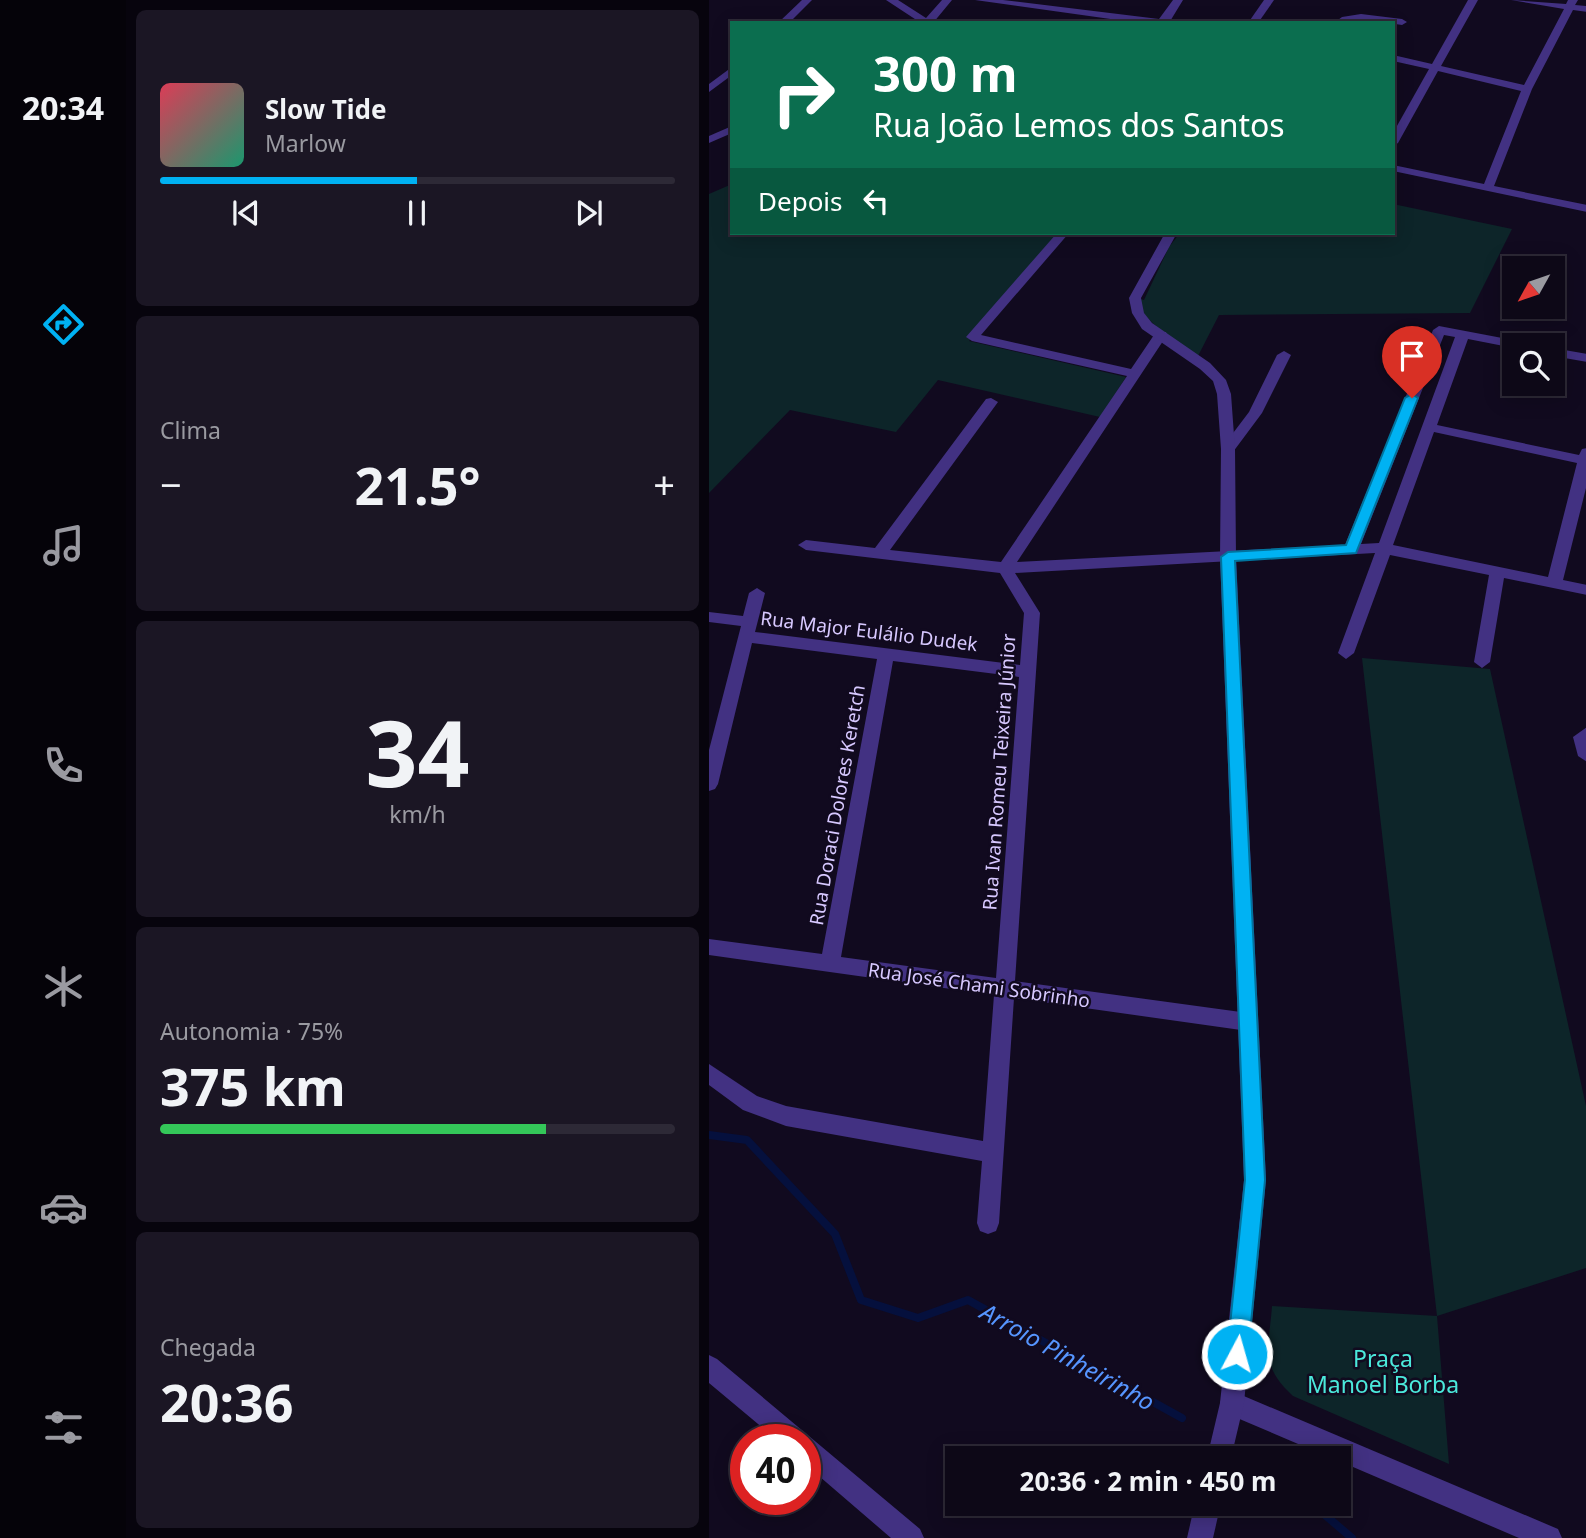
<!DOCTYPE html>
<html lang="pt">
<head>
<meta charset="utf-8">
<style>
  :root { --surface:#0d0817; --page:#1b1624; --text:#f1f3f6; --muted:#9a9aa1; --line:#2d2936; --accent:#00b2f3 }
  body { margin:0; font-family:"Noto Sans",sans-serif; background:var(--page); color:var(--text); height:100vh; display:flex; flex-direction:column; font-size:26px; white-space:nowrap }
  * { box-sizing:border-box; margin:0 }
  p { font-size:23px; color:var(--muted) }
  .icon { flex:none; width:38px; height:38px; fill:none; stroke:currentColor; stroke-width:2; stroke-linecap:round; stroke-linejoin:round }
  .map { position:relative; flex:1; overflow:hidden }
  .details { display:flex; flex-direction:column; gap:10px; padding:10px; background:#07040d; width:583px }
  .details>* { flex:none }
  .hud { position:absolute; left:21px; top:21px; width:665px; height:214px; border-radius:0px; box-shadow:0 4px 18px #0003,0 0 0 2px var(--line); background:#0b6e4f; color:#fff; overflow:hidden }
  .needle { width:46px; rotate:230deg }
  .fabs { position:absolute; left:793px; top:256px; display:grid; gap:14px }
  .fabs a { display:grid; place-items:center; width:63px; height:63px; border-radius:0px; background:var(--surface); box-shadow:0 4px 18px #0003,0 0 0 2px var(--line); font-size:35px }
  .speed { position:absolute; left:21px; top:1424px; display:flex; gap:14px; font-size:35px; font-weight:700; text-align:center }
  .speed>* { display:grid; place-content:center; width:91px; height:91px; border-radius:50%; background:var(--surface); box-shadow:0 4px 18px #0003,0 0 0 2px var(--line); line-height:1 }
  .speed .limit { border:10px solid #d22; background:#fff; color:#111 }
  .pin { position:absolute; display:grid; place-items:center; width:60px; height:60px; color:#fff; margin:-72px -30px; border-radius:50% 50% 50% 0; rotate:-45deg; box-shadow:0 0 7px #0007 }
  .pin .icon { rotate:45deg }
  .me { position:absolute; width:77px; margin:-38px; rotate:6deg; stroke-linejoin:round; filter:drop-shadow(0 0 5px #0008) }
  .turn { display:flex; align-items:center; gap:24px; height:147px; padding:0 28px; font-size:32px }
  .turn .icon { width:91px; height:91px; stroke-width:2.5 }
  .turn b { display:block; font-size:49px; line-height:60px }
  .then { display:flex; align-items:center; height:66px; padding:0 28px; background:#0003; gap:14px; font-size:26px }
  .big { font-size:52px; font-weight:700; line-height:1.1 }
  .details .tile { flex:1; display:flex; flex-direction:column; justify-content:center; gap:10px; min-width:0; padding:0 24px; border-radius:10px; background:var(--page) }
  .details .dial { align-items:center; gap:0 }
  .dial b { font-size:91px; line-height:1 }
  .song { display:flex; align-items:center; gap:21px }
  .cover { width:84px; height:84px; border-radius:10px; background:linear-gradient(135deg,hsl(350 70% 55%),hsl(160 70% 35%)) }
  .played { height:7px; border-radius:4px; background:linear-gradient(90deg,var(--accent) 50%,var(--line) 50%) }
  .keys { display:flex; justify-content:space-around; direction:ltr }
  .heat { display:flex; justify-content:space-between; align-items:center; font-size:38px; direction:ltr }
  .charge { height:10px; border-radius:5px; background:linear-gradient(90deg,#34c759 75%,var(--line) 0) }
  .trip { position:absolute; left:236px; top:1446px; width:406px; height:70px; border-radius:0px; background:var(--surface); box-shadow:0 4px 18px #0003,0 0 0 2px var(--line); font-weight:700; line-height:70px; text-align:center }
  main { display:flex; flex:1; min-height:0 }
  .tabs { display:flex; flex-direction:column; width:126px; justify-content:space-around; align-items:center; background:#050309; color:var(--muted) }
  .tabs .icon { width:49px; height:49px }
  .tabs .selected { color:var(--accent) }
  .tabs b { font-size:32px; color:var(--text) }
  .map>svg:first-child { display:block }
</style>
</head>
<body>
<main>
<nav class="tabs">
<b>20:34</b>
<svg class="icon selected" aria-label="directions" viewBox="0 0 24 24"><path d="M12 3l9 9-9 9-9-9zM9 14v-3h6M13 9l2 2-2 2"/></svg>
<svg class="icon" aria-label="music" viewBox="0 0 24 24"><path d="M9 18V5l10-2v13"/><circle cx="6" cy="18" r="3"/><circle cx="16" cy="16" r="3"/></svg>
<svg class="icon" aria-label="phone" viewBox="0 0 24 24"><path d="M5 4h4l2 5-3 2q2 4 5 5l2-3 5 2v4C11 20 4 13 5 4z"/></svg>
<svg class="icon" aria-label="climate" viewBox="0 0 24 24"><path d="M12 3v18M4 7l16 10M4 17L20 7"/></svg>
<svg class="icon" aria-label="car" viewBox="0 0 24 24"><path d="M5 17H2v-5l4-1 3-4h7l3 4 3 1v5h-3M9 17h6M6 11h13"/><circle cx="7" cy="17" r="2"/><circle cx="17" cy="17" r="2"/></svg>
<svg class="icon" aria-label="filters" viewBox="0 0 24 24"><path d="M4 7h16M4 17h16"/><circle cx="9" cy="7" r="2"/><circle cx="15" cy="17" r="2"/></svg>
</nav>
<section class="details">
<div class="tile">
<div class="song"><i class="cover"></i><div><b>Slow Tide</b><p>Marlow</p></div></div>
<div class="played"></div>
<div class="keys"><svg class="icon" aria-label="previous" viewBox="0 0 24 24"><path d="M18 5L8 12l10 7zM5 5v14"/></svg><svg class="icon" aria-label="pause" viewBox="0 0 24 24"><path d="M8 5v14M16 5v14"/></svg><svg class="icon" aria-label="next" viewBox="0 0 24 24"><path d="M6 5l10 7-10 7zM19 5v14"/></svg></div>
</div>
<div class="tile"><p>Clima</p>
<div class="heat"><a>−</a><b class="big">21.5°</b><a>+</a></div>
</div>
<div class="tile dial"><b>34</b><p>km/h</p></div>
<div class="tile"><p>Autonomia · 75%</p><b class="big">375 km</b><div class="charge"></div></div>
<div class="tile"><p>Chegada</p><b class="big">20:36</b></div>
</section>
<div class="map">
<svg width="878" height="1538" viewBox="0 0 878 1538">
  <rect width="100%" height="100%" fill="#110a1f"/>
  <g fill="#0d2529">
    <path d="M23 184V233H354L260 341 417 377 391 417 229 380 187 432 81 410 0 493V194Z"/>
    <path d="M684 204 803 229 761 313 510 315 489 356C471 344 430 320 428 298L435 300 460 247 471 233H684Z"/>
    <path d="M653 658 781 669 877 1106V1268L728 1316 740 1464 584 1396C550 1365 560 1348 563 1306L728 1316Z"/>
  </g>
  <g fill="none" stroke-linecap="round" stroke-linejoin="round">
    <g stroke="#05103d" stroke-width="8">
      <path d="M0 1135 38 1140 126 1234 152 1300 209 1318 259 1300 473 1418"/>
      <path d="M602 1503 643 1538"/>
    </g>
    <g fill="#423182" fill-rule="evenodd">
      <path d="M93 0H103L80 23H69Z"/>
      <path d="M177 0H189L217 18 233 0H243L224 23H212Z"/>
      <path d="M266 0H294L450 19 464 0H474L460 23H430Z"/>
      <path d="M759 0H769L732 66 815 85 855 9 802 0 857 4 859 0H869L866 5 878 6V12L864 10 823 89 785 186 878 205V212L684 171V165L775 184 812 91 729 71 689 143 684 146V133L720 69 684 61V55L723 64Z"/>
      <path d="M652 14 693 19 698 22 693 25 660 20 625 23 633 17Z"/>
      <path d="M23 67V75L0 92V84Z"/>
      <path d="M23 126V133L0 143V136Z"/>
      <path d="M348 233H360L272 335 422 369 447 332H457L458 335 308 562 636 545 724 330 730 326 809 341 815 345H805V348L759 339 728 425 870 455 873 449 878 448V484L854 580 878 585V595L795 578 781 662 773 668 765 662 780 575 681 555 645 653 637 659 629 653 666 553 306 573 331 613 306 981 539 1013 546 1016 549 1022 546 1028 539 1031 305 998 290 1223 287 1231 279 1234 271 1231 268 1223 273 1161 77 1126 34 1110 0 1085V1064L48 1096 77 1106 274 1141 285 995 0 955V939L113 954 168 659 43 643 9 784 6 789 0 791V750L32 626 0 622V612L34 616 40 593 48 588 56 593 46 632 311 665 315 613 291 573 97 550 89 545 97 540 166 548 277 399 282 398 289 402 181 550 292 562 418 376 263 341 257 337ZM735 335 746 337 670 543 652 544ZM725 432 868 463 839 577 684 545ZM184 661 310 677 287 978 132 957Z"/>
      <path d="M844 348 878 354V362L844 356Z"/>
      <path d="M575 351 582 355 553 413 524 452H514L512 449 540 412 568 355Z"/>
      <path d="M878 727V762L869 756 864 737Z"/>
      <path d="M523 1391 849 1529 853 1538H810L630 1461V1458H622L514 1412 511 1403 514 1394Z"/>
    </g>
    <g fill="#423182" fill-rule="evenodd">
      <path d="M555 0H565L549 23H539Z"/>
      <path d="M456 233H468L432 298 435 313 443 323 501 363 517 380 522 394 526 449 527 557 557 1180 535 1403 522 1458H498L511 1403 535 1180 511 557 512 449 508 394 504 381 491 369 433 329 423 313 420 298Z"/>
      <path d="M0 1355 8 1359 211 1529 215 1538H182L96 1464V1440H68L0 1383Z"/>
      <path d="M486 1503H512L504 1538H478Z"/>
    </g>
  </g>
  <path fill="#00b2f3" stroke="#00749e" stroke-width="2" d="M703 394 709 398 647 553 526 561 556 1180 539 1354 536 1361 528 1365 521 1361 518 1354 536 1180 512 557 519 552 637 545 696 398Z"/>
  <g text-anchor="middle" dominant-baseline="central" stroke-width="5" stroke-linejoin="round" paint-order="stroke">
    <g font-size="19" fill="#d7c8ff" stroke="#110a1f">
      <text transform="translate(160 631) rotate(7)">Rua Major Eulálio Dudek</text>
      <text transform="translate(290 772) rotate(-86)">Rua Ivan Romeu Teixeira Júnior</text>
      <text transform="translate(128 805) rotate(-80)">Rua Doraci Dolores Keretch</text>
      <text transform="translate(270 985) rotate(8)">Rua José Chami Sobrinho</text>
    </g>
    <g font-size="23" fill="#4be8db" stroke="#110a1f">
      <text x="674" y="1358">Praça<tspan x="674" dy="26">Manoel Borba</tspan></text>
    </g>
    <g font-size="24" font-style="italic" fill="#5695ff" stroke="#110a1f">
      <text transform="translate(359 1356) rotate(29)">Arroio Pinheirinho</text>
    </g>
  </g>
</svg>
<div class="fabs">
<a><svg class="needle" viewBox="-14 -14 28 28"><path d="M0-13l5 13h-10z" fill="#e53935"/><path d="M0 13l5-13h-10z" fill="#9a9aa1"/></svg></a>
<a><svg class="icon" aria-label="search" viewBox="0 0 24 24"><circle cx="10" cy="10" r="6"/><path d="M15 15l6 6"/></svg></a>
</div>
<div class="speed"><div class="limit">40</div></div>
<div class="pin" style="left:703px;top:398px;background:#d93025"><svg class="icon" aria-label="arrive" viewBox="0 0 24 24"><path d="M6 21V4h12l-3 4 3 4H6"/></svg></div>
<svg class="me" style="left:528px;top:1354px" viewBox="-20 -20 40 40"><circle r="17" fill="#00b2f3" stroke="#fff" stroke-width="3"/><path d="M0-11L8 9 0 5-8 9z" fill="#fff"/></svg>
<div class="trip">20:36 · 2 min · 450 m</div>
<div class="hud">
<div class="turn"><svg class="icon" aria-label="right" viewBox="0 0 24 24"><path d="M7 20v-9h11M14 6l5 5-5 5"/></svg><div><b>300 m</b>Rua João Lemos dos Santos</div></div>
<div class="then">Depois<svg class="icon" aria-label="left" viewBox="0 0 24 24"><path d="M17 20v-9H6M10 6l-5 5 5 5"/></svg></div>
</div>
</div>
</main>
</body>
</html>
